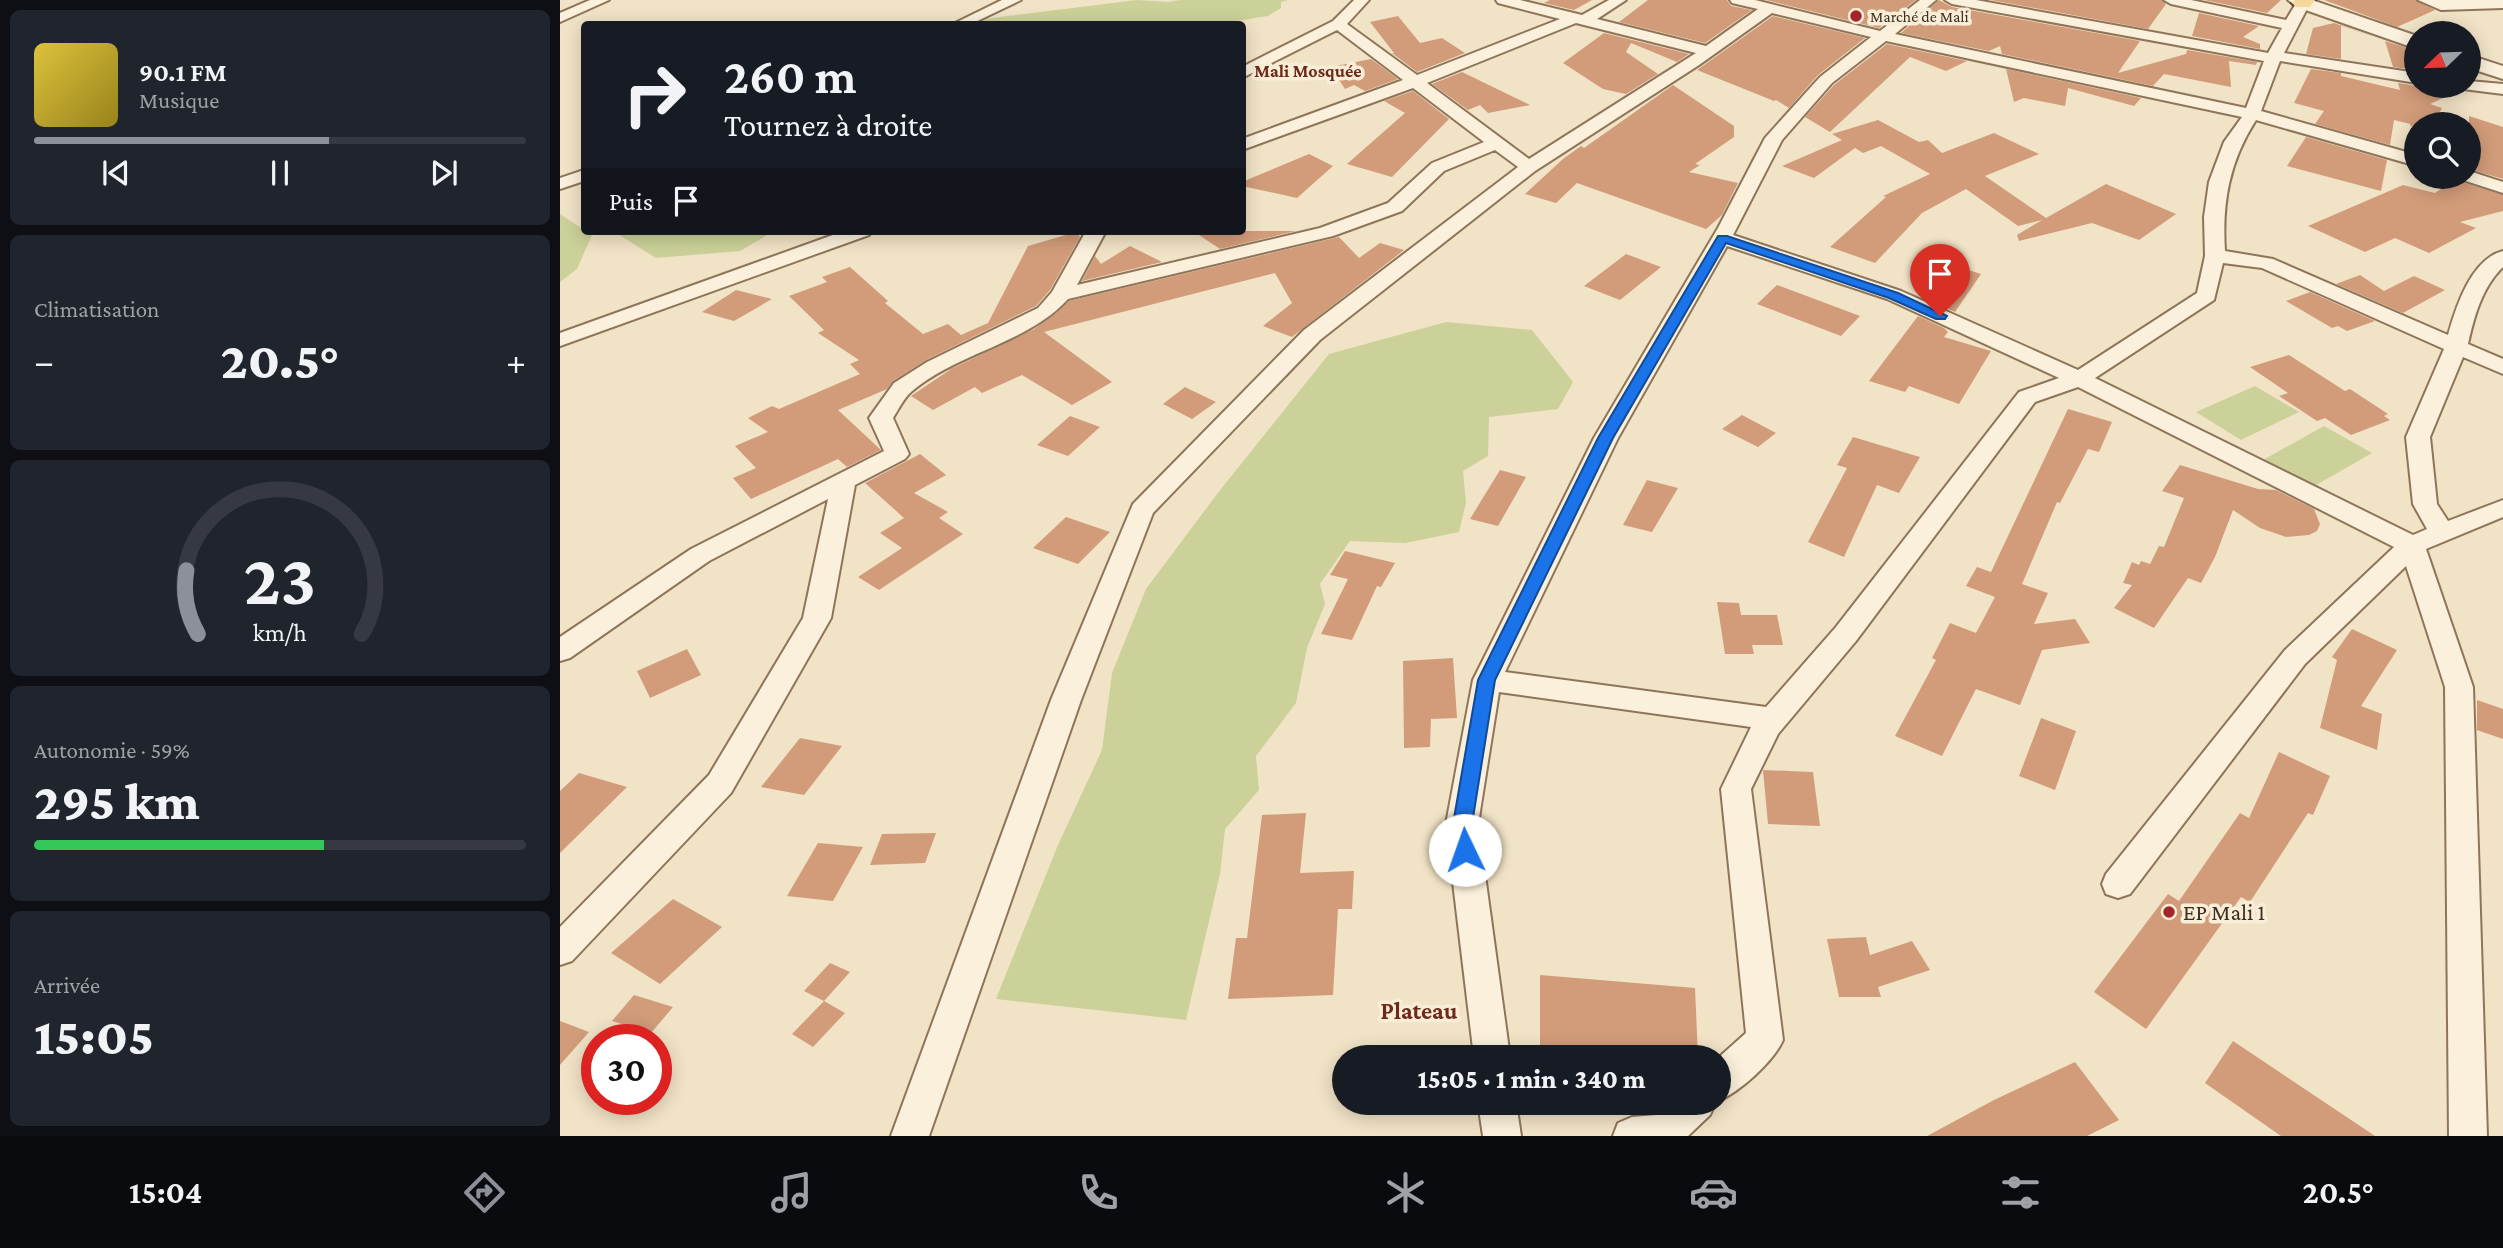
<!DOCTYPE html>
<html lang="fr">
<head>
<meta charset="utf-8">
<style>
  :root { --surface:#171b24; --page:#20242c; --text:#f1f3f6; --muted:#9ea1a6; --line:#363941; --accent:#8c9099 }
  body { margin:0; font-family:"Crimson Pro",serif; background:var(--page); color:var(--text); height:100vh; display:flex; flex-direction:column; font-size:26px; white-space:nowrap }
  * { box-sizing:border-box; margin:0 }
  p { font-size:23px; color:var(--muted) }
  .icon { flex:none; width:38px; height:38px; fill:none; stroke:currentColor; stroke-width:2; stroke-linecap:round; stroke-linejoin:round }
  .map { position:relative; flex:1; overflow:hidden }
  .side { display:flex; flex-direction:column; gap:10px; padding:10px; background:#0d0f14; width:560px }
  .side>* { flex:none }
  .guide { position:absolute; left:21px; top:21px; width:665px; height:214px; border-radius:7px; box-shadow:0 4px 18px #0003; background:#171b24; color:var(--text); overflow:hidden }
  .needle { width:46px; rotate:247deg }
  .fabs { position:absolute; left:1844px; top:21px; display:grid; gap:14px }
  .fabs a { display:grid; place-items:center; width:77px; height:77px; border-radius:50%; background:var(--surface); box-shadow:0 4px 18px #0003; font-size:35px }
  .speed { position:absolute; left:21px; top:1024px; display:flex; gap:14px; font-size:35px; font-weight:700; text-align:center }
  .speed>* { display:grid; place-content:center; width:91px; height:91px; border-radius:50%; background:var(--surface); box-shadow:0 4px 18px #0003; line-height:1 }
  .speed .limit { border:10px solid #d22; background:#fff; color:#111 }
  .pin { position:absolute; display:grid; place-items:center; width:60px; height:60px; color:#fff; margin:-72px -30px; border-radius:50% 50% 50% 0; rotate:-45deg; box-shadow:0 0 7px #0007 }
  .pin .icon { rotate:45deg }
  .me { position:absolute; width:77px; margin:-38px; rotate:357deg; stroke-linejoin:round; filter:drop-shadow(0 0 5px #0008) }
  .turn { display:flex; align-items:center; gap:24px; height:147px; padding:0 28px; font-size:32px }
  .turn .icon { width:91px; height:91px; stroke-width:2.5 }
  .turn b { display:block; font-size:49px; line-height:60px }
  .then { display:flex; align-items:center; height:66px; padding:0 28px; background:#0003; gap:14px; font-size:26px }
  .big { font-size:52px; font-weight:800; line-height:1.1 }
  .side .tile { flex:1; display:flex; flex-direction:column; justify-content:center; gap:10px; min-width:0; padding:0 24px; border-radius:10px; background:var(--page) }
  .side .dial { align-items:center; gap:0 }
  .dial svg { height:182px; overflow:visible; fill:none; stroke:var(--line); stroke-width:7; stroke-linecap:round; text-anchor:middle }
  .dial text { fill:var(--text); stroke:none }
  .song { display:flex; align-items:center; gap:21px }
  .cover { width:84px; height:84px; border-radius:10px; background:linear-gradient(135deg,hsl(50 70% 55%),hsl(50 70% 35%)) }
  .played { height:7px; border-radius:4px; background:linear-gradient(90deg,var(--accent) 60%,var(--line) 60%) }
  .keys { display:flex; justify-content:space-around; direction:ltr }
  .heat { display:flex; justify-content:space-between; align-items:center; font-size:38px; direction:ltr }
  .charge { height:10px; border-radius:5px; background:linear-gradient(90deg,#34c759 59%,var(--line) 0) }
  .trip { position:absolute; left:772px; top:1045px; width:399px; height:70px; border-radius:35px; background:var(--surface); box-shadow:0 4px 18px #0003; font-weight:800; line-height:70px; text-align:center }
  .tabs { display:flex; height:112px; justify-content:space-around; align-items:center; background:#090b0e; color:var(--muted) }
  .tabs .icon { width:49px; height:49px }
  .tabs .on { color:var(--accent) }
  .tabs b { font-size:32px; color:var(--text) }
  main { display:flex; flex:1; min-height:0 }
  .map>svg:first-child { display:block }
</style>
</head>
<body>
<main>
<section class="side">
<div class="tile">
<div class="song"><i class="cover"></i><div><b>90.1 FM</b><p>Musique</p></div></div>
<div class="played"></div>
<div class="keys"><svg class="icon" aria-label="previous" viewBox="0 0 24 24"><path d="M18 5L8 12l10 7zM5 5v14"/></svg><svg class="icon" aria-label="pause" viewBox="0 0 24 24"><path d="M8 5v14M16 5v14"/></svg><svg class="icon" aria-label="next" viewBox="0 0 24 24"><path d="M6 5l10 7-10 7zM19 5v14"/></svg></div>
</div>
<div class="tile"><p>Climatisation</p>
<div class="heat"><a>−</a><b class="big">20.5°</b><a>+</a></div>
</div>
<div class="tile dial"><svg viewBox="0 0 100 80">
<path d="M14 69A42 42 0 1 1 86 69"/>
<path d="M14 69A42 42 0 0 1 9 41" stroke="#8c9099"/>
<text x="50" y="56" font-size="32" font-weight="700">23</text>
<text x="50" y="72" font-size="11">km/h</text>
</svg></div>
<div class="tile"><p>Autonomie · 59%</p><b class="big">295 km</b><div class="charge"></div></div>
<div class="tile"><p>Arrivée</p><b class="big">15:05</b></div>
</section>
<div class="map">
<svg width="1943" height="1136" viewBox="0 0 1943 1136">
  <rect width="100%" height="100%" fill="#f1e3c6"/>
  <g fill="#ccd199">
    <path d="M577 0 608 2 621 0H728L721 2V8L708 16 658 24H411L424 19Z"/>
    <path d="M0 214 32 235 17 269 0 282Z"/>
    <path d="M53 231H214L180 251 96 258Z"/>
    <path d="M886 322 972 330 1013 382 998 409 929 417 928 456 903 471 906 503 899 532 845 543 790 541 760 584 765 604 747 648 736 703 696 756 699 790 665 829 660 874 626 1020 436 999 498 845 542 750 552 673 586 589 657 494 769 354Z"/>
    <path d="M1695 386 1739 412 1681 440 1636 412Z"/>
    <path d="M1764 426 1812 453 1751 488 1703 460Z"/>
  </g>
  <g fill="#d29c7a">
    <path d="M990 0H1032L1014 10 984 3Z"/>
    <path d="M1088 0H1167L1171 6 1192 10 1145 43 1059 22Z"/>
    <path d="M1206 0H1356L1319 28Z"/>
    <path d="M1379 0 1392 7 1580 41 1558 73 1626 54 1627 50 1697 62 1696 65 1669 61 1671 87 1604 74 1593 86 1442 54 1440 46 1429 51 1341 33Z"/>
    <path d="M1431 0H1602L1606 4 1588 29Z"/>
    <path d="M1644 0H1721L1707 13Z"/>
    <path d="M1764 0H1856L1875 10 1837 27Z"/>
    <path d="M1639 13 1699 26 1683 37 1700 44V49L1632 36Z"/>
    <path d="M838 16 860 43 882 38 905 53 857 72 832 53H834L810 22Z"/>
    <path d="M1213 16 1305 38 1258 75 1229 108 1216 100 1214 101 1137 70Z"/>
    <path d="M1774 23 1814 37 1781 25V59L1746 54 1753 28Z"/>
    <path d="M1044 33 1129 54 1117 62 1071 43 1066 52 1098 74 1066 94 1043 89 1003 63Z"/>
    <path d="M1825 41 1857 51V70L1833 67Z"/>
    <path d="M1327 44 1407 61 1386 71 1350 57 1270 132 1245 117 1274 85Z"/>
    <path d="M811 59 838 79 805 91 794 85 785 89 771 67Z"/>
    <path d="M1446 69 1581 98 1574 106 1508 88 1505 106 1464 98 1454 102Z"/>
    <path d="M1751 69 1781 73V76L1840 90 1838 83 1857 86H1898L1901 90 1870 104 1882 108 1874 124H1857L1851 127 1850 124 1834 120 1830 145 1755 124 1764 111 1734 103Z"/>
    <path d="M902 72 970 105 928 113 920 105 908 110 872 84Z"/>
    <path d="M1113 85 1174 126V137L1135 164 1140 165 1129 172 1178 183 1162 215 1146 229 1017 183 996 203 965 194 1003 159 1021 146 1024 148Z"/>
    <path d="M853 91 889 119 832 177 787 164 845 113 824 101Z"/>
    <path d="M1909 116 1943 127V179L1909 169Z"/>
    <path d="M1318 120 1359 142 1368 140 1382 153 1434 133 1479 154 1425 176 1486 218 1546 184 1616 214 1579 240 1532 223 1459 241 1457 235 1482 220 1458 226 1406 189 1362 213 1315 263 1270 247 1326 197 1323 196 1370 174 1321 146 1303 153 1295 148 1254 178 1222 166 1282 140 1272 134Z"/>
    <path d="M1746 137 1827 160 1821 191 1727 166Z"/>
    <path d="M749 154 773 166 737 198 682 186V182Z"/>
    <path d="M1898 177 1902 182 1943 195V211L1900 222 1916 228 1869 253 1835 238 1805 252 1748 226 1843 185 1875 193Z"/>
    <path d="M633 231H736L660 249Z"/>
    <path d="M516 232 520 237 490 290 476 306 366 360 333 381 327 389 278 410 321 450 287 467 278 459 191 499 173 478 196 468 175 446 208 432 188 418 212 406 219 409 300 374 290 364 299 360 258 333 264 330 229 296 267 282 262 277 290 267 328 301 325 303 363 334 388 324 401 335 428 323 468 246Z"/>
    <path d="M779 237 799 258 820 243 844 250 732 337 703 326 732 303 715 273 484 332 552 382 512 405 462 375 422 393 415 387 373 410 351 396 391 369 474 329 509 301Z"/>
    <path d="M570 246 602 262 522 281 535 256 541 264Z"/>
    <path d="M1066 254 1101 267 1060 300 1024 286Z"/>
    <path d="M1396 266 1421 274 1395 312 1370 301Z"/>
    <path d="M1800 275 1824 291 1854 276 1885 290 1843 313 1776 284Z"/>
    <path d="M1217 285 1300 316 1281 336 1197 304Z"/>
    <path d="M176 290 212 299 174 321 142 312Z"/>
    <path d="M1750 292 1815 321 1787 331 1778 326 1772 328 1726 301Z"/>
    <path d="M1358 316 1384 328 1388 332 1384 337 1431 351 1399 404 1349 386 1345 392 1309 381Z"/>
    <path d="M1729 355 1785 391 1790 389 1828 414 1824 416 1830 420 1791 435 1765 418 1757 421 1719 396 1728 393 1690 367Z"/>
    <path d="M625 387 631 390 656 402 632 419 603 404Z"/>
    <path d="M1508 409 1552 422 1539 452 1528 449 1500 503 1497 502 1462 584 1488 593 1474 624 1515 619 1530 643 1482 650 1460 705 1416 689 1382 756 1335 736 1376 660 1372 658 1390 623 1416 633 1435 597 1406 586 1417 567 1431 572Z"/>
    <path d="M1182 415 1216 433 1198 447 1162 429Z"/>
    <path d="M510 416 540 427 508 456 477 445Z"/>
    <path d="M1293 437 1360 457 1339 493 1317 485 1284 557 1248 542 1287 468 1277 465Z"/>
    <path d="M360 454 386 475 354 493 388 512 379 518 403 534 319 590 298 577 342 548 320 533 344 518 305 483Z"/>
    <path d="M1620 465 1698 489 1716 490 1754 509 1760 524 1757 531 1749 535 1726 537 1700 528 1673 510 1655 557 1641 583 1628 578 1594 628 1554 608 1572 585 1563 583 1572 562 1579 565 1581 561 1590 564 1599 546 1604 547 1624 498 1602 491Z"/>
    <path d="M940 470 966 477 938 526 910 519Z"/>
    <path d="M1087 480 1118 488 1092 532 1063 525Z"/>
    <path d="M506 517 550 532 518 564 473 548Z"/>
    <path d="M785 551 835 563 821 587 817 586 792 640 761 634 788 579 770 575Z"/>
    <path d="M1157 602 1179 603 1181 615H1217L1223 645H1192L1194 654H1165Z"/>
    <path d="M1792 629 1837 650 1801 706 1822 714 1817 750 1760 728 1777 660 1772 657Z"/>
    <path d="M127 649 141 675 90 698 77 671Z"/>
    <path d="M893 658 897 718 871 719 870 747 844 748 843 661Z"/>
    <path d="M1917 700 1943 709V739L1917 730Z"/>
    <path d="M1481 718 1516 731 1495 790 1459 776Z"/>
    <path d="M240 738 282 746 244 795 201 787Z"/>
    <path d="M1719 752 1770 776 1753 815 1748 813 1690 902 1681 897 1586 1029 1534 992 1608 894 1619 901 1680 813 1689 818Z"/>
    <path d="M1203 770 1253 772 1260 826 1208 824Z"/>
    <path d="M19 773 67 787 0 853V791Z"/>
    <path d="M746 813 740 873 794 871 792 909H778L773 995 668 999 676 938H687L702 815Z"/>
    <path d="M376 833 365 863 310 865 322 834Z"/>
    <path d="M258 843 303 847 273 901 227 896Z"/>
    <path d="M113 899 162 927 100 984 51 953Z"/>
    <path d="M1306 937 1310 955 1352 941 1370 970 1318 987 1321 997H1279L1267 939Z"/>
    <path d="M270 963 290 972 264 1001 244 991Z"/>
    <path d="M980 975 1135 988 1138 1057H980Z"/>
    <path d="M74 995 113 1007 91 1033 52 1021Z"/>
    <path d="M264 1001 285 1013 253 1047 232 1034Z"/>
    <path d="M0 1021 29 1032 0 1065Z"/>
    <path d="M1673 1041 1815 1136H1721L1645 1083Z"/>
    <path d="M1515 1062 1559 1120 1527 1136H1367L1434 1100Z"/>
  </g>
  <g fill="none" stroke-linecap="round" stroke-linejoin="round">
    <defs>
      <g id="minor">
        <path d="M30 0H49L0 22V13Z"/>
        <path d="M442 0H461L411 24H393Z"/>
        <path d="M794 0H809L787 24 857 75 1000 19 938 3 936 0H960L1022 15 1049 0H1066L1037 19 1146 46 1198 9 1172 3 1170 0H1195L1320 31 1360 0H1376L1335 34 1686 108 1704 61 1392 4 1385 0H1416L1708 53 1722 28 1611 4 1604 0H1631L1726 20 1735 5 1728 0H1748L1750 3 1724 53 1857 73V83L1720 61 1701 111 1857 155V166L1696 120C1669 162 1662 203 1665 251L1713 259 1888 335C1896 307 1911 259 1943 251V267C1922 287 1914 317 1908 344L1943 359V374L1903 357 1870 437 1877 504 1888 521 1943 500V517L1866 549 1913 687 1927 1136H1889L1885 687 1846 566 1745 664 1570 894 1558 898 1546 894 1542 884 1546 874 1725 650 1834 547 1518 387 1475 402 1296 641 1218 734 1191 789 1223 1040C1214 1061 1180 1092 1158 1101V1058L1186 1033 1161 789 1191 727 939 692 918 824 950 1057H914L886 824 913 680 1034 438 1158 228 1205 138 1260 77 1311 37 1212 13 1139 65 975 171 760 340 593 513 521 700 369 1136H331L491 700 573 504 744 330 958 167 935 150 884 171 842 211 773 236 508 299C467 344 398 352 351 392 344 398 338 410 333 418L349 454 345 459 295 485 271 618 171 793 12 961 0 965V927L149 775 243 618 268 499 149 561 10 658 0 661V637L131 549 324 451 309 418 334 383 367 362 478 308 492 292 526 231H546L517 285 760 228 828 203 872 163 924 142 853 88 682 150V139L843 80 777 30 682 78V67L773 21ZM1016 23 1136 53 969 159 867 83ZM1326 41 1682 117 1664 142 1649 182 1644 217 1645 256 1637 293 1518 370 1341 291 1173 235 1222 140 1272 83ZM1167 246 1327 299 1499 378 1459 392 1276 627 1206 707 945 672 1058 438ZM1663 263 1702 268 1884 349 1846 437 1853 504 1867 529 1853 535 1535 378 1654 300Z"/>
        <path d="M1858 0H1943V8L1881 10Z"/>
        <path d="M1909 81 1943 84V94L1903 89 1901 86H1909Z"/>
        <path d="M24 170V181L0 189V178Z"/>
        <path d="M1909 171 1943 182V193L1903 180 1901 177H1909Z"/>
        <path d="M284 231H312L309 235 0 346V333Z"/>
        <path d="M918 1102H956L961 1136H923Z"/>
        <path d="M1109 1102H1156L1150 1115 1128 1136H1053L1058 1123 1072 1117 1096 1115Z"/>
      </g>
      <g id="tertiary">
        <path d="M1736 0H1752L1857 36V49L1737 7 1734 3Z"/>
        <path d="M1909 55 1943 66V79L1909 68Z"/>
      </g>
      <path id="primary" d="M1735 0H1755L1750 7H1736L1732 3Z"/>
    </defs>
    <use href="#minor" stroke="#8e755a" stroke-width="4"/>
    <use href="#tertiary" stroke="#8e755a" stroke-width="4"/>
    <use href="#primary" stroke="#5c432e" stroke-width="4"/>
    <use href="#minor" fill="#fbf0db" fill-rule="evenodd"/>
    <use href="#tertiary" fill="#fbf0db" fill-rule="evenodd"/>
    <use href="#primary" fill="#f6d89d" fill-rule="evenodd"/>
  </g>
  <path fill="#1a73e8" stroke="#114b97" stroke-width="2" d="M1158 236H1167L1338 293 1387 316 1385 319H1376L1329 298 1166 243 1053 438 935 680 912 824 915 850 912 855 905 858 899 855 893 824 918 680 1038 438Z"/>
  <g fill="#a2262a" stroke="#f8edd7" stroke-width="2.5">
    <circle cx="1296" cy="16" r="7"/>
    <circle cx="1609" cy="912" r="7"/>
  </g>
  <g text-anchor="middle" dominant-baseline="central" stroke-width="7" stroke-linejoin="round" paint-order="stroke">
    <g font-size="16" fill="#3e2d1f" stroke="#f8edd7" text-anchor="start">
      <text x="1310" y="16">Marché de Mali</text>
    </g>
    <g font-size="18" font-weight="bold" fill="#6d2a1b" stroke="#f8edd7">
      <text x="748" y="71">Mali Mosquée</text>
    </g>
    <g font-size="23" fill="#3e2d1f" stroke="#f8edd7" text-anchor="start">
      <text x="1623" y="912">EP Mali 1</text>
    </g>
    <g font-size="24" font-weight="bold" fill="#6d2a1b" stroke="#f8edd7">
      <text x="859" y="1010">Plateau</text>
    </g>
  </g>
</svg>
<div class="fabs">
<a><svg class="needle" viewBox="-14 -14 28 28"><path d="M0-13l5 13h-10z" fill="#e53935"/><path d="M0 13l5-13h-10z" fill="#9ea1a6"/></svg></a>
<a><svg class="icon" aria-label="search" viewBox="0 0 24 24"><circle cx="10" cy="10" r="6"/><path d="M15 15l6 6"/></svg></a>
</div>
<div class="speed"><div class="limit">30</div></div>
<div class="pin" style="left:1380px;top:316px;background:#d93025"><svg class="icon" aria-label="arrive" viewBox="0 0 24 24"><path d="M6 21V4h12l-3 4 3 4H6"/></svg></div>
<svg class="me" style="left:905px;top:850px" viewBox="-20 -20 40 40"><circle r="19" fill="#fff"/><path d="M0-13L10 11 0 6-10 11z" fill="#1a73e8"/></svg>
<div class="trip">15:05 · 1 min · 340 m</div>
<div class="guide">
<div class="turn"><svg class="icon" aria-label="right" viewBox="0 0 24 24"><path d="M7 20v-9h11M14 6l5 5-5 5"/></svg><div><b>260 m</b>Tournez à droite</div></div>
<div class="then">Puis<svg class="icon" aria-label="arrive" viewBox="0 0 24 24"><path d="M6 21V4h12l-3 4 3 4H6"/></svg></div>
</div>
</div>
</main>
<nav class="tabs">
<b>15:04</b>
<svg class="icon on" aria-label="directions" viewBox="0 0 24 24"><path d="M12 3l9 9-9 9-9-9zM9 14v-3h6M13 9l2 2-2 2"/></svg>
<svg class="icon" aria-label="music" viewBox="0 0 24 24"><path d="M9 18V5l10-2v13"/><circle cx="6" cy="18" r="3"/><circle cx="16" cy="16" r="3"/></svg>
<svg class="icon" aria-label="phone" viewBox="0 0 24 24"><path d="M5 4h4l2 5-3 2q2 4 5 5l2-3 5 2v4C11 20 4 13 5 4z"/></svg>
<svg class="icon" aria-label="climate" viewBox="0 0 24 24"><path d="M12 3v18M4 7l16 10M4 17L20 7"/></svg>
<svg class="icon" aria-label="car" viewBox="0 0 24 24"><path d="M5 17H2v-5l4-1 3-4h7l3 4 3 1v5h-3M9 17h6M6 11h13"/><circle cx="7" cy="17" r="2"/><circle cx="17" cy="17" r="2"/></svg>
<svg class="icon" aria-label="filters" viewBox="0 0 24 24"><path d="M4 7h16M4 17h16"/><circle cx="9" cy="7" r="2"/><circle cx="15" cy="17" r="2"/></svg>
<b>20.5°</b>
</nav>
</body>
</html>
